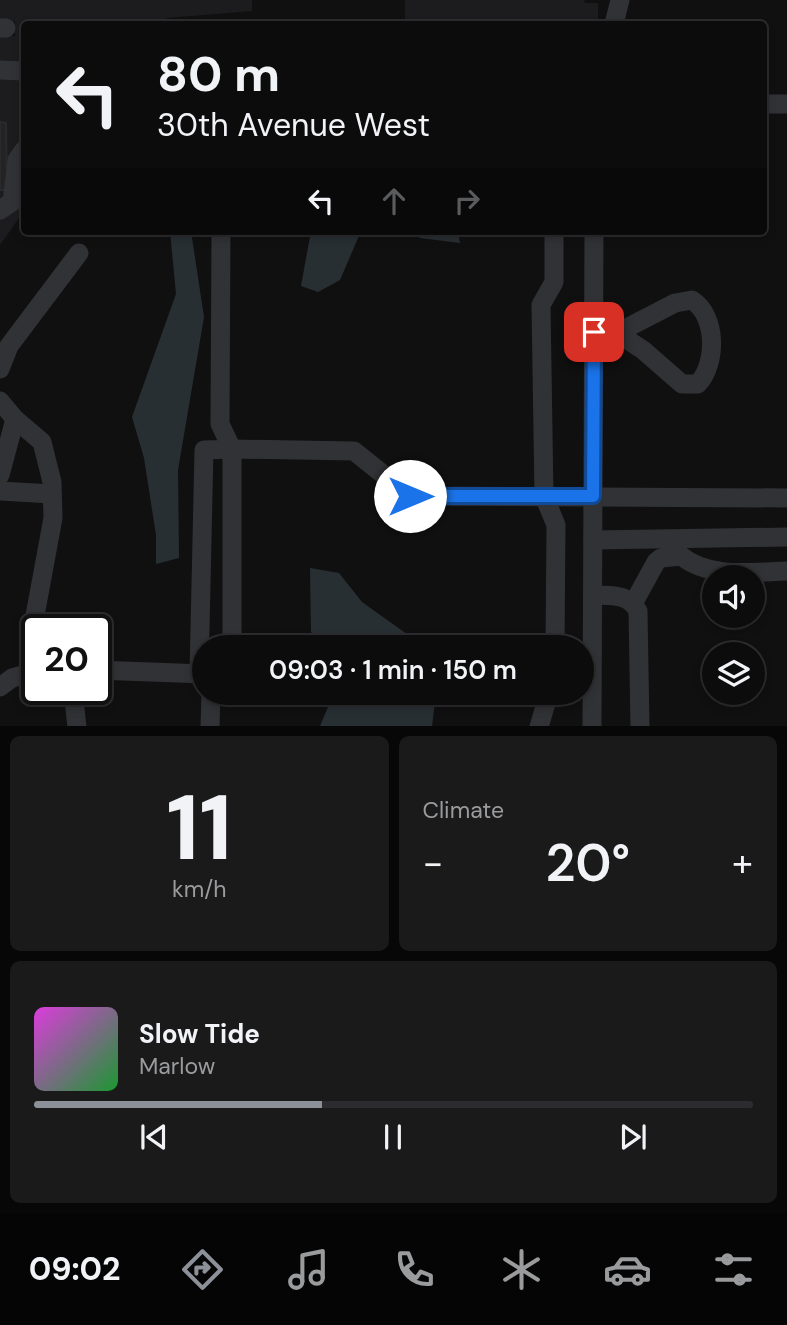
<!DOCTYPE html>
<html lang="en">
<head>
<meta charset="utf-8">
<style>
  :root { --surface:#0c0c0d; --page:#1a1a1b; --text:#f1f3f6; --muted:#9a9b9d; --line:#2c2c2e; --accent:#8c9099 }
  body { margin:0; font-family:"DM Sans",sans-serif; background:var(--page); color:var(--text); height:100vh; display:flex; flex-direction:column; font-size:26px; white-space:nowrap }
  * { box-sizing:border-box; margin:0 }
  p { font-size:23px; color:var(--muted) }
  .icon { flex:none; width:38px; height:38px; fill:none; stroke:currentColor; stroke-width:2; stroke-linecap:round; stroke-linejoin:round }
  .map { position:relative; height:726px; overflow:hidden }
  .sheet { display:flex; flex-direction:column; gap:10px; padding:10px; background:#070707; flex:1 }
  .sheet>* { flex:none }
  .banner { position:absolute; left:21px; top:21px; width:746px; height:214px; border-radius:7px; box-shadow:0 4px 10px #0003,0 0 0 2px var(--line); background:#0c0c0d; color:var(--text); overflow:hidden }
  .controls { position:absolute; left:702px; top:565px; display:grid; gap:14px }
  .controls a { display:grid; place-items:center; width:63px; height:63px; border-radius:50%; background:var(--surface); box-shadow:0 4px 10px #0003,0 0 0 2px var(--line); font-size:35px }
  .speed { position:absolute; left:21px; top:614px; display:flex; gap:14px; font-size:35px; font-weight:700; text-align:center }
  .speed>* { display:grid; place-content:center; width:91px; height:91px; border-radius:50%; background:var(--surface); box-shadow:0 4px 10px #0003,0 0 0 2px var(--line); line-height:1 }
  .speed .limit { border:4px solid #111; border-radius:10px; background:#fff; color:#111 }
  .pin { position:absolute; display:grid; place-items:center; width:60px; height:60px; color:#fff; margin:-30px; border-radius:14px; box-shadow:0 4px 10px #0006 }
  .me { position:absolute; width:77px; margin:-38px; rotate:90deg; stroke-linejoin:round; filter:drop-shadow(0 0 5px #0008) }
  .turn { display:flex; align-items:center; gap:24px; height:147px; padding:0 21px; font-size:32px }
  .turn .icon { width:91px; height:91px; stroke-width:2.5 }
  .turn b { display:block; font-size:49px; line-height:60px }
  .lanes { display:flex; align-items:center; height:66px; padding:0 21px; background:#0003; justify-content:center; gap:35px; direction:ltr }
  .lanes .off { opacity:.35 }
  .big { font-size:52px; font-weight:600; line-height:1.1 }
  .sheet .tile { flex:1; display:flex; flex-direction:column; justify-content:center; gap:10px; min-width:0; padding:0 24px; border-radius:10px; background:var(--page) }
  .sheet .dial { align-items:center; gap:0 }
  .dial b { font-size:91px; line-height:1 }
  .song { display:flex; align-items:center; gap:21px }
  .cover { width:84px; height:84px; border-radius:10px; background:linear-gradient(135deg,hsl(300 70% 55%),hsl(130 70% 35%)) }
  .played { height:7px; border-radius:4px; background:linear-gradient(90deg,var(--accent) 40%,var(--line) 40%) }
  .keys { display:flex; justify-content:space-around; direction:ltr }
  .heat { display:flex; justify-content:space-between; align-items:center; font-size:38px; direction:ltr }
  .sheet .tiles { flex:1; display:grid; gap:10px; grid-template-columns:1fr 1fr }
  .tile:last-child { grid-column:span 2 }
  .trip { position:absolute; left:192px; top:635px; width:402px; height:70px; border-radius:35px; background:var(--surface); box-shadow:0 4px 10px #0003,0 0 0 2px var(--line); font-weight:600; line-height:70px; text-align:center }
  .menu { display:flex; height:112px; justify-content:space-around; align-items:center; background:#050505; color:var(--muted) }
  .menu .icon { width:49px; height:49px }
  .menu .selected { color:var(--accent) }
  .menu b { font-size:32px; color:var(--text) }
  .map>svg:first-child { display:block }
</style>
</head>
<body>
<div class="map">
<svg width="787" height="727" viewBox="0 0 787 727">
  <rect width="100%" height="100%" fill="#101011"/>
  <g fill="#1c1c1e">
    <path d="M0 0H252V11L167 18 162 24H24V211L0 245V36H15V21L0 20Z"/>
    <path d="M405 0H584L585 3H598V20L405 24Z"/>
  </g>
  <g fill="#282f33">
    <path d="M170 231H191L204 317 178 470 179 558 156 564V535L144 458 132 417 176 294Z"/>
    <path d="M311 231H361L340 280 318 292 301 286Z"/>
    <path d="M410 231H458L460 243 420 238Z"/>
    <path d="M310 568 339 573 362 602 425 647H326L311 632Z"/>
    <path d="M334 693H436L432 726H320Z"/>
  </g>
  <path fill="#232325" stroke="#2a2a2d" stroke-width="2" d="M0 122 6 123 7 190H0Z"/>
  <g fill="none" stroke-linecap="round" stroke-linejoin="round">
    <g stroke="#313235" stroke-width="19">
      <path d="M614 24 620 0"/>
      <path d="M0 28H6"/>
      <path d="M0 70 24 71"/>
      <path d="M763 104H787"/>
      <path d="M0 210 12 202 17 160 24 150"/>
      <path d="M554 231V282L541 305 544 496 556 525 555 648"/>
      <path d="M594 332 617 333 675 303 692 300C717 316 717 363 698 384H682L643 350 617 333"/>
      <path d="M0 369 9 346 79 253"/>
      <path d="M0 401 15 419 42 442 52 482 53 518 29 648 37 658"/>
      <path d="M0 475 15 419"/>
      <path d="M0 491 52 494"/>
      <path d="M665 539C670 544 675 550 680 555 708 579 753 572 787 571"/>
      <path d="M593 540 787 537"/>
      <path d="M593 595C611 596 629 593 638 611L640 727"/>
      <path d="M634 602 656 562 661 558 681 556"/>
      <path d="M227 648 232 639V449L354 451 410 496 787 498"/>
      <path d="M96 670 205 674"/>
      <path d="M199 674 204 450 232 449 220 424 221 231"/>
      <path d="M0 687 12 678 37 671"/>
      <path d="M71 690 73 691 77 727"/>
      <path d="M210 727 211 693"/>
      <path d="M539 727 549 693"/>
      <path d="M592 727 594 231"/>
    </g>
  </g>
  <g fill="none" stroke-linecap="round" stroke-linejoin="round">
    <defs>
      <path id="route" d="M410 496H593L594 332"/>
    </defs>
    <use href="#route" stroke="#114b97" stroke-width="18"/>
    <use href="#route" stroke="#1a73e8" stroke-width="12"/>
  </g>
</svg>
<div class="controls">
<a><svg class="icon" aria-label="sound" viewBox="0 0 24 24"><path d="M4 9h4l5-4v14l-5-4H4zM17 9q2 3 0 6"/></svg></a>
<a><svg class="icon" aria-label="layers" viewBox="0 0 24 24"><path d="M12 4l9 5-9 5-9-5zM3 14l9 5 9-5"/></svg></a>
</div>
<div class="speed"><div class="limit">20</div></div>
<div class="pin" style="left:594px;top:332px;background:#d93025"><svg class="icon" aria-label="arrive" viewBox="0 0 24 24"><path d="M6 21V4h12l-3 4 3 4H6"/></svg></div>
<svg class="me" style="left:410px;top:496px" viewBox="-20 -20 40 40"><circle r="19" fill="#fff"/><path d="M0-13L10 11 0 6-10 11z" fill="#1a73e8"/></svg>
<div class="trip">09:03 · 1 min · 150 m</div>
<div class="banner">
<div class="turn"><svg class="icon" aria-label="left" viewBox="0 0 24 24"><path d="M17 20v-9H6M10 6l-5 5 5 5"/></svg><div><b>80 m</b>30th Avenue West</div></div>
<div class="lanes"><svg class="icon" aria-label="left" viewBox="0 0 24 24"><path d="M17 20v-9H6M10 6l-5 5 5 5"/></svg><svg class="icon off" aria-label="ahead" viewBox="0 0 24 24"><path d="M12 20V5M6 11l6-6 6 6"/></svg><svg class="icon off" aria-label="right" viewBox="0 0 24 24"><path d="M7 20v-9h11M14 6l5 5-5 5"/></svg></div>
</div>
</div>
<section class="sheet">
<div class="tiles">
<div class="tile dial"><b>11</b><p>km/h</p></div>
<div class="tile"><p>Climate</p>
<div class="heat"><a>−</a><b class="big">20°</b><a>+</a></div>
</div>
<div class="tile">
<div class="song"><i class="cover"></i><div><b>Slow Tide</b><p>Marlow</p></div></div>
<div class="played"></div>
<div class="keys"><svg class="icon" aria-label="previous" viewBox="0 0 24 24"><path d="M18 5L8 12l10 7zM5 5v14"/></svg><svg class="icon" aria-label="pause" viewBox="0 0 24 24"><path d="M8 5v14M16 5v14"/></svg><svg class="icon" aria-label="next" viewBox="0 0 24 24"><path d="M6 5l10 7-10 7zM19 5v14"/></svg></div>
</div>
</div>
</section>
<nav class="menu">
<b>09:02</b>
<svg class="icon selected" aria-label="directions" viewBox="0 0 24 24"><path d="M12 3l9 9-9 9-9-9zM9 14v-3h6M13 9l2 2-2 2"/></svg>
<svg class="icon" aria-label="music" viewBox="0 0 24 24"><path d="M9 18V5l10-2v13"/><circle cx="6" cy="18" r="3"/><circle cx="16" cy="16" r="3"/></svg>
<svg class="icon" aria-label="phone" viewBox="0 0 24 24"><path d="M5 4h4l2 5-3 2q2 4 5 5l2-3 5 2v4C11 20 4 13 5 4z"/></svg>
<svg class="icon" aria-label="climate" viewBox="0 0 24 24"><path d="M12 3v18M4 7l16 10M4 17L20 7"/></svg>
<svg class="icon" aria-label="car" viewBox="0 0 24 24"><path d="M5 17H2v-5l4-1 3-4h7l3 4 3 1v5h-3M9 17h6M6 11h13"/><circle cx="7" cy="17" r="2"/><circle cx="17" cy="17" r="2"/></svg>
<svg class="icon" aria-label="filters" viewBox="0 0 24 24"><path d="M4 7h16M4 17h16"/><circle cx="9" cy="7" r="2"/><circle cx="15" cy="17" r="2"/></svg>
</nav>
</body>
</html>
